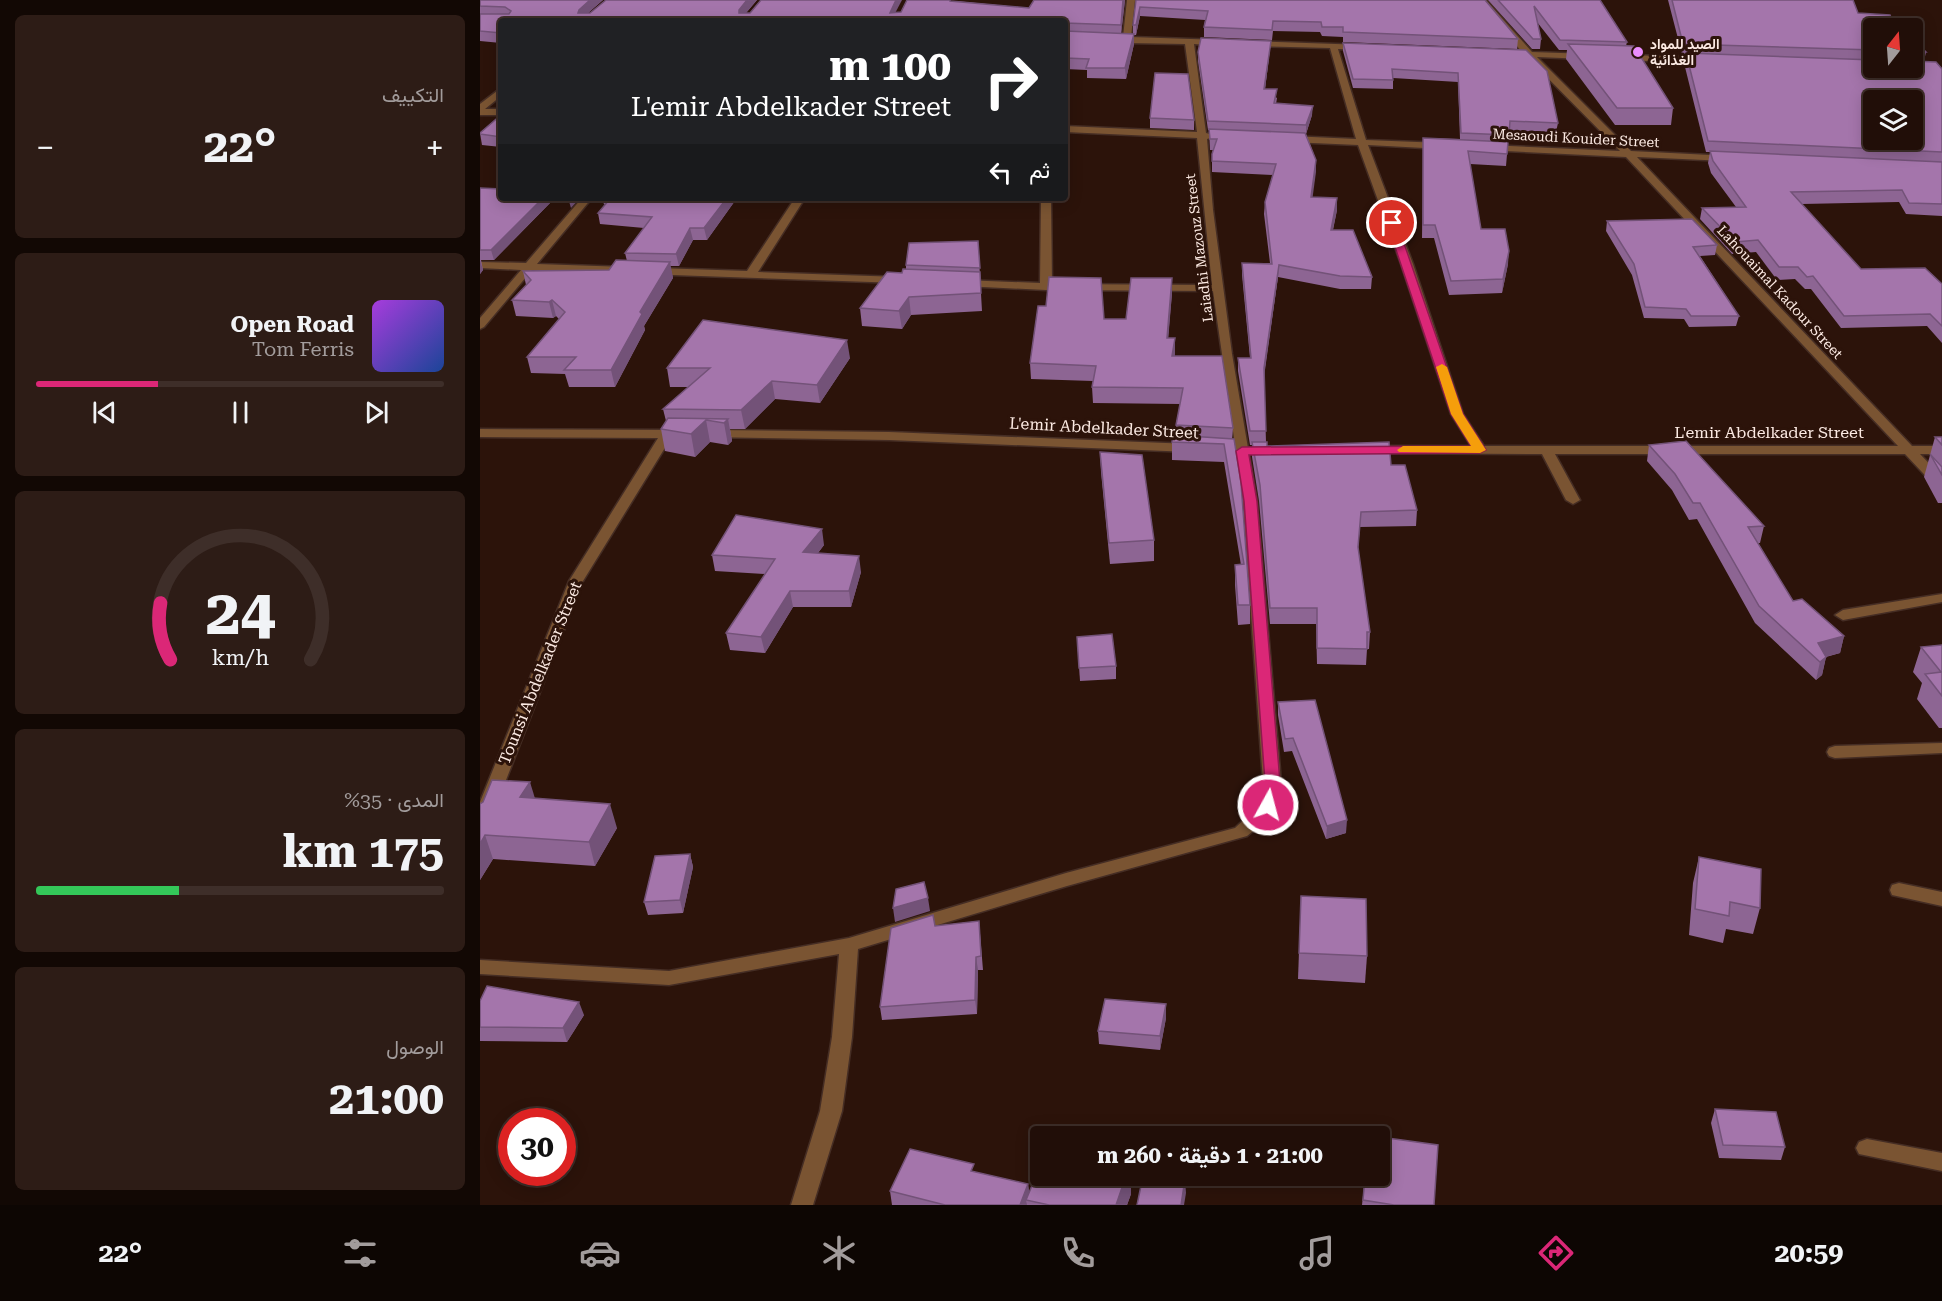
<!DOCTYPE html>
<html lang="ar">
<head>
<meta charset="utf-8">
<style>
  :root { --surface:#210e08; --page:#2d1c16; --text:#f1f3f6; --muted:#a29c9c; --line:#3e2e29; --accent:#db2777 }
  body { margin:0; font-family:"Roboto Serif",Vazirmatn,serif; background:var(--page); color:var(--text); direction:rtl; height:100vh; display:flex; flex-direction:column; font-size:22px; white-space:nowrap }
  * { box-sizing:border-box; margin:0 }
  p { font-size:20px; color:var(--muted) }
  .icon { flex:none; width:33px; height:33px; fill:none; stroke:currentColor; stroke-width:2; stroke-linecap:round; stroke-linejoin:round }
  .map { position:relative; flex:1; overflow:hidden; direction:ltr }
  .details { display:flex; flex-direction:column; gap:15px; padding:15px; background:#120804; width:480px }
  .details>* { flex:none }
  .guide { position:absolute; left:18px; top:18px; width:570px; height:183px; border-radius:6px; box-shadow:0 3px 15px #0003,0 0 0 2px var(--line); direction:rtl; background:#202124; color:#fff; overflow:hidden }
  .needle { width:39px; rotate:17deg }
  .fabs { position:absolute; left:1383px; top:18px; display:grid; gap:12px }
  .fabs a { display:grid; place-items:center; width:60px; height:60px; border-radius:6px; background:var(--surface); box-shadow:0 3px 15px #0003,0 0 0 2px var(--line); font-size:30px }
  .speed { position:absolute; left:18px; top:1108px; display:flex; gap:12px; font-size:30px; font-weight:700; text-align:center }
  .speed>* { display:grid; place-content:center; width:78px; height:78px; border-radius:50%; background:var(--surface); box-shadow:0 3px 15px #0003,0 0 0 2px var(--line); line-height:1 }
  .speed .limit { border:9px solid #d22; background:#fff; color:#111 }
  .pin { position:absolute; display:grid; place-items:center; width:51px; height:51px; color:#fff; margin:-26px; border:3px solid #fff; border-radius:50%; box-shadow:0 2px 6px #0007 }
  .me { position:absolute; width:66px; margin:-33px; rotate:7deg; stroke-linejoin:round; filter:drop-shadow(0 0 4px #0008) }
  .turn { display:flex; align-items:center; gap:21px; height:126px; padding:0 18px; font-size:27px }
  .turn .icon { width:78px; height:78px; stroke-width:2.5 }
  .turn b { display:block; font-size:42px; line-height:51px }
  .then { display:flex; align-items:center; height:57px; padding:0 18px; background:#0003; gap:12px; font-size:22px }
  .big { font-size:45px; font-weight:700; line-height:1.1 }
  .details .widget { flex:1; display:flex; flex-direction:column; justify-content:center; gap:9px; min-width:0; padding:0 21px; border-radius:9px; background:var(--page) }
  .details .dial { align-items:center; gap:0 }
  .dial svg { height:156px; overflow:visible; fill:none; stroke:var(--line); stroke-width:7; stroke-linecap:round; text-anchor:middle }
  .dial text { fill:var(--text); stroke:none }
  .song { display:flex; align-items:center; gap:18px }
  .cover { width:72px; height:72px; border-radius:9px; background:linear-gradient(135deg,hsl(280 70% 55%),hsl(220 70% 35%)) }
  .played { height:6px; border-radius:3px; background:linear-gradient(90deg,var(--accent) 30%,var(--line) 30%) }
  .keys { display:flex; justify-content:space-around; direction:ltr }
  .heat { display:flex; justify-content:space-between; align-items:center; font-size:33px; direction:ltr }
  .charge { height:9px; border-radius:4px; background:linear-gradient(90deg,#34c759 35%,var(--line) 0) }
  .trip { position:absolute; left:550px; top:1126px; width:360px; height:60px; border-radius:6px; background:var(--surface); box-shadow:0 3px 15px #0003,0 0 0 2px var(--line); font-weight:700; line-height:60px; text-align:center; direction:rtl }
  .dock { display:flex; height:96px; justify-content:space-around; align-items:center; background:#0d0603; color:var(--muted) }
  .dock .icon { width:42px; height:42px }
  .dock .on { color:var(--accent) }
  .dock b { font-size:27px; color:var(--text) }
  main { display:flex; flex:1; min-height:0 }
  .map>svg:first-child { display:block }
</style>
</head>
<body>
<main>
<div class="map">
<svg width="1462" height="1205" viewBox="0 0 1462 1205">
  <rect width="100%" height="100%" fill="#2c130a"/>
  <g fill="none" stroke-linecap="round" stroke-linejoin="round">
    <defs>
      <g id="minor">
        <path d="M647 0H655L651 37 741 40 745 43 741 46 714 44 726 133 737 136 727 139 733 210 752 354 777 501 801 782C796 806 786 821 767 836L587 886 378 949 372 1037 362 1111 333 1205H311L340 1111 352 1037 359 954 189 985 0 974V960L189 971 369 938 586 873 755 828 776 808 783 782 763 501 733 291 566 290 483 286 477 283 483 280 560 283 561 198H571L572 284 732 285 717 138 585 132V126L717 132 705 44 647 43 629 39 633 36 643 37Z"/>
        <path d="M998 0H1006L1052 52 1110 54 1111 56 1107 59 1057 57 1151 151 1250 156 1252 158 1247 161 1157 157 1432 446H1462V454H1440L1462 477V489L1457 488 1425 454H1075L1100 500 1093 504 1086 500 1062 454 886 453 884 450 891 446H991L971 414 921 264 878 145 810 142 805 139 810 136 876 139 850 48 771 46 767 43 768 41 885 45 886 47 882 50 858 49 886 140 963 143 968 146 963 149 888 145 933 264 983 414 1004 446H1418L1146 157 1005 150 1003 148 1008 145 1140 151 1047 57 1029 56V52H1042Z"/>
        <path d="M1143 55 1224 57 1228 60 1224 63 1140 60 1139 58Z"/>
        <path d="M21 88V96L5 109H21V115H0V104Z"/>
        <path d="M102 198H112L57 264 267 271 315 198H325L278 272 420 277 426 280 420 283 52 270 4 327 0 329V318L41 270 0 268V262L46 263Z"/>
        <path d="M0 429 201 430 208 434 201 438H191L103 581 9 824 6 828 0 830V802L89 581 178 438 0 437Z"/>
        <path d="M231 430 409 432 711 444 718 448 711 452 409 440 226 437 224 434Z"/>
        <path d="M1462 594V602L1363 620 1355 615 1363 610Z"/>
        <path d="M1462 743V753L1355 758 1349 756 1347 752 1349 748 1355 746Z"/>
        <path d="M1419 883 1462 892V906L1412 895 1410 890 1412 885Z"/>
        <path d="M1387 1139 1462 1153V1171L1379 1154 1376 1148 1379 1142Z"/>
      </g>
    </defs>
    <use href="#minor" stroke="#452d24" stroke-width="3"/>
    <use href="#minor" fill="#7a5432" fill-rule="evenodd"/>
  </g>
  <g fill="#8d6593">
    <path d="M0 0H123L108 13 277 0 266 13H415L476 1 549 8 645 0 641 34H653V25L656 0 1038 39 1037 49 863 42V37L842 36 840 32 793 31 792 40 724 37V27L725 20 660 16 656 35H654V44L646 79 607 78V70L585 69V21H21V43L0 41Z"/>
    <path d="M1008 0H1120L1147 42 1146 46 1193 108 1191 125H1135L1086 59 1087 50H1079L1057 22 1061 39 1060 49H1052Z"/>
    <path d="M1188 0H1373L1378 13 1394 28V68H1432V38L1446 52 1444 61 1462 69V216L1426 214 1419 202 1322 204 1381 269 1462 284V343L1447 326 1361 328 1331 289H1325L1315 279 1297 280 1276 252 1252 254 1220 219 1222 208 1256 207 1231 173 1228 163 1230 152H1226L1204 63 1206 54H1202Z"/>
    <path d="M791 41 785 89 797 98 796 104 832 115 826 134 836 160 832 197 857 198V210L853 230 892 277 891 289H860L798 277 784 377 786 442 787 446 911 465 937 510 936 526 880 527 878 549 890 632 889 649H887L886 665 837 664 836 624H790L779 501 772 457V445H770L758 371V358H770L762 275V263H790L784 214 785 202 793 175 732 172V154L733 150H730L729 130H728L718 61V52Z"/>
    <path d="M863 43 1046 50 1078 123 1076 132 1029 131 1026 166 990 164 1001 229 1028 264 1022 293 969 295 954 238H942L943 138 980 139 978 82 913 78V89L873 88 863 51Z"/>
    <path d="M21 115V147L2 145 0 133Z"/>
    <path d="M670 118 714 120V130L670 128Z"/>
    <path d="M0 188 71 202 14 260H1L3 270 0 274Z"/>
    <path d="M119 198H257L227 240H213L199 266H190L193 278 164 326 165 330 135 387H89L85 374 51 373 47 357 79 319 76 316 73 318 36 316 32 300 46 285 43 271 129 270 147 261 145 253 164 228 120 224 118 213 125 205Z"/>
    <path d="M1127 221 1237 245 1235 255 1220 256 1259 316 1256 326 1209 327 1204 319 1164 318 1152 275 1126 231Z"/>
    <path d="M498 241 502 311 431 315 422 329 382 326 380 308 426 269V265Z"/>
    <path d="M692 293 688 338 695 356 753 428 752 439 770 605V624L758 625 755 585V565H761L744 462 692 460V442L696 435V425L700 404 613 403 612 387 613 381 551 379 550 363 624 319H646Z"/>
    <path d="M370 358 340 403 295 399 265 429H250L252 441 248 445 230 442 215 457 185 451 181 429 186 421 183 409 209 387H190L187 368Z"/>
    <path d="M1455 437H1462V503H1458L1444 477Z"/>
    <path d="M1169 445 1284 526 1280 543H1278L1313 601 1364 636 1360 653 1346 657 1342 675 1336 680 1275 623 1217 519 1209 520 1192 490 1167 461Z"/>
    <path d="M620 452 674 540V561L630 564 621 472Z"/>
    <path d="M344 545 338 553 381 572 371 607H313L285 653 250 650 246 633 285 574 235 571 232 555Z"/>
    <path d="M597 637 636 666V679L600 681Z"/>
    <path d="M1462 645V728H1459L1437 699 1442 683 1433 672 1441 647Z"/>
    <path d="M798 702 866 833 846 839 812 751 804 752 798 715Z"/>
    <path d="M55 799 137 828 115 866 13 859 0 880V804Z"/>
    <path d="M210 854 213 867 203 913 168 915 164 902Z"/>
    <path d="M1219 857 1280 908 1273 934 1246 929 1243 943 1209 935 1213 883Z"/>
    <path d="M821 896 887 956 885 983 818 979Z"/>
    <path d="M499 921 503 970H498L497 1014 402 1020 400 1007 455 926Z"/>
    <path d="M0 1001 104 1015 87 1042 0 1041Z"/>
    <path d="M686 1004V1018L680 1050 619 1044 618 1031Z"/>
    <path d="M1235 1109 1305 1147 1301 1160 1239 1158 1231 1123Z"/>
    <path d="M495 1172 548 1184 549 1193 650 1176 651 1194 647 1205H412L410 1191Z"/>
    <path d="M885 1176 954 1205H882Z"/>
  </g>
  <g fill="#735278">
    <path d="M110 0H123L101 19 98 13 99 10Z"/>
    <path d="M267 0H277L260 20 259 10Z"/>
    <path d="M416 0H422L411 21 410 13Z"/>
    <path d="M643 0H645L641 35V25Z"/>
    <path d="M660 7V16L656 35V25Z"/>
    <path d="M654 34V44L646 79 645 68Z"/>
    <path d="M791 41 790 49 784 98V89Z"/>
    <path d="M833 106 832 115 826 134V125Z"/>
    <path d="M836 160V172L831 209V197Z"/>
    <path d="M63 198H71V202L14 260 11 250Z"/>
    <path d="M88 198H100L91 208Z"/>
    <path d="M247 198H257L227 240 224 228Z"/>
    <path d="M857 198V210L850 243 851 230Z"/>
    <path d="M210 228 213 240 199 266 196 254Z"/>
    <path d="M1029 251 1028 264 1022 293 1023 279Z"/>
    <path d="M0 260 3 270 0 274Z"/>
    <path d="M190 262 193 278 164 326 165 330 135 387 131 370 160 312Z"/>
    <path d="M799 265 798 277 783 381 784 368Z"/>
    <path d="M692 278V293L687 354V338Z"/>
    <path d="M429 297 431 315 422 329 419 311Z"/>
    <path d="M72 300 76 316 73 318 69 302Z"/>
    <path d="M695 338V354L693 371 692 356Z"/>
    <path d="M367 340 370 358 340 403 337 385Z"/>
    <path d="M292 381 295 399 265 429 261 410Z"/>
    <path d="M248 419 252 441 248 445 244 423Z"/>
    <path d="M226 420 230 442 215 457 211 434Z"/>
    <path d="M342 529 344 545 326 568 323 552Z"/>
    <path d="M379 556 381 572 371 607 369 591Z"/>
    <path d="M310 591 313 607 285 653 281 637Z"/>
    <path d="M1364 636 1360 653 1337 659 1338 643Z"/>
    <path d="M1346 657 1342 675 1336 680 1340 662Z"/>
    <path d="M50 782 57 805 40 797Z"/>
    <path d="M130 804 137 828 115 866 109 842Z"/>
    <path d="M867 820 866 833 846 839 847 826Z"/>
    <path d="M5 835 13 859 0 880V844Z"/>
    <path d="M210 854 213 867 203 913 200 900Z"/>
    <path d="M448 898 450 911 415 922 413 908Z"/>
    <path d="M496 957 498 970 497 1014 495 1000Z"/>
    <path d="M99 1002 104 1015 87 1042 83 1028Z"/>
    <path d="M686 1004V1018L680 1050V1036Z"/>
    <path d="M646 1176H650L651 1194 647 1205H636Z"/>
    <path d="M705 1179 706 1193 704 1205H701Z"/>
    <path d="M548 1184 550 1198 546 1200 547 1205H540Z"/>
  </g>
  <g fill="#a475ab" stroke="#735278" stroke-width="1.5" fill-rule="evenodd">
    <path d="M0 0H110L99 10 98 13H110L126 0H267L259 10V13H270L281 0H416L410 13 421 12 427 0H470V1L549 8 554 0H643L641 25 585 23V21H21V33L0 31V14H29L31 11 25 7 0 6Z"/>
    <path d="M656 0H1005L1038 39 863 32V27H842L841 22 793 21 792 30 724 27 728 11 660 7 656 25H653Z"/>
    <path d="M1018 0H1120L1147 42 1080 40 1054 6 1061 39H1053Z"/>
    <path d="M1192 0H1373L1378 13 1410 15 1415 28H1423H1394V50L1203 44Z"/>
    <path d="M585 31 654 34 645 68H606L609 59 585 58Z"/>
    <path d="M721 38 791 41 784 89H797L794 103 833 106 826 125 728 121 718 52Z"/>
    <path d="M1432 38 1446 52H1433L1432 53Z"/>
    <path d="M863 43 1046 50 1067 71 1078 123 1030 121 1029 135 981 133 978 73 912 69 913 80 873 79Z"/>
    <path d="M1088 44 1154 46 1193 108H1137Z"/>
    <path d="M1206 53 1394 60V68H1432V61L1456 62 1462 69V152L1228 141ZM1394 100H1432V140H1394Z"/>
    <path d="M675 73 708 74 714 120 670 118Z"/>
    <path d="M21 115V137L0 134V133Z"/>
    <path d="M729 129 825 133 836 160 831 197 857 198 851 230H873L892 277 860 276 799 265 784 368 786 431H770L758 358H771L762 263 792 264 785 202 796 164 732 161V154L737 139H730Z"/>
    <path d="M943 138 1028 142 1027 154 988 151 1001 229H1025L1029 251 1023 279 971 281 955 225H943Z"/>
    <path d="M1230 151 1462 162V204L1429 203 1422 190 1311 192 1381 269 1445 268 1462 284V326L1450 314 1364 316 1333 276 1327 277 1318 267H1299L1278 240 1255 242 1222 208 1266 207 1233 161Z"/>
    <path d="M0 188 21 189V198H63L11 250H0Z"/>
    <path d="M127 198H247L224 228H210L196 254 145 253 172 217 118 213 129 200Z"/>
    <path d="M1212 219 1237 245 1213 247 1259 316H1211L1206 309 1165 307 1154 264 1127 221Z"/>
    <path d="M498 241 500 268 426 265 429 243Z"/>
    <path d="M136 260 190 262 160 312 162 314 131 370H84L96 357H47L85 312 72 300 69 302 32 300 51 280 43 271 129 270Z"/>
    <path d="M423 269 500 272 501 293 429 297 419 311 380 308 407 272 422 273Z"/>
    <path d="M569 277 621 278 624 319H646L651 278H692L687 338H695L692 356H742L753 428 696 425 703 388 612 387 616 366 550 363 558 306H566Z"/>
    <path d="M223 320 367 340 337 385 292 381 261 410 183 409 230 368H187Z"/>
    <path d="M188 418 248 419 244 423 226 420 211 434 181 429Z"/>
    <path d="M693 435 754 439 761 483 770 605H758L755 565 764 564 744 444 692 442Z"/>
    <path d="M1455 437H1462V445Z"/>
    <path d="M1206 441 1284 526 1268 527 1313 601 1322 599 1364 636 1338 643 1346 657 1340 662 1279 606 1220 503H1213L1195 474 1169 445Z"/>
    <path d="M772 442H787V446L909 442 911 465H925L937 510 881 512 878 547 890 632H887V649L837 648V608H790L780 485Z"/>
    <path d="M620 452 662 455 674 540 629 543Z"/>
    <path d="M1450 454 1462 467V475Z"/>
    <path d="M256 515 342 529 323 552 379 556 369 591H310L281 637 246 633 295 559 232 555Z"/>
    <path d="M632 634 636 666 599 668 597 637Z"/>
    <path d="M1462 645V696L1445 674 1461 672 1441 647Z"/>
    <path d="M835 700 867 820 847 826 813 738 805 739 798 702Z"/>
    <path d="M12 780 50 782 40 797 130 804 109 842 5 835 0 844V804L3 802Z"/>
    <path d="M210 854 200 900 164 902 175 856Z"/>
    <path d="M1219 857 1281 869 1280 908 1250 902 1249 916 1215 909Z"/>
    <path d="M444 882 448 898 413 908 416 889Z"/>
    <path d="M821 896 886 899 887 956 819 953Z"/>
    <path d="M453 915 455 926 499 921 501 956 496 957 495 1000 400 1007 411 928Z"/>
    <path d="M7 986 99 1002 83 1028 0 1027V1001Z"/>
    <path d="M625 999 686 1004 680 1036 618 1031Z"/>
    <path d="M1235 1109 1296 1112 1305 1147 1243 1145Z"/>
    <path d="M900 1137 958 1145 954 1205H914L883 1200 885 1176H900Z"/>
    <path d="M430 1149 494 1164 491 1171 548 1184 540 1205H465L410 1191Z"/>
    <path d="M561 1164V1176H646L636 1205H569L546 1200Z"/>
    <path d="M663 1176H679L705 1179 701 1205H657Z"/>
  </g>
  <path fill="#db2777" stroke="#8e194d" stroke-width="1.5" d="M912 220 917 223 983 414 1006 450 1000 453 769 455 777 501 800 782 794 809H783L780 805 785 782 764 501 756 451 762 447 991 446 971 414 907 223Z"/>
  <path fill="#f59e0b" d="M962 364 967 367 983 414 1006 450 1000 453 919 452 917 450 923 446H991L971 414 956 367Z"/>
  <circle fill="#ea8dfd" stroke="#2c130a" stroke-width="2" cx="1158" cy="52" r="6"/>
  <g text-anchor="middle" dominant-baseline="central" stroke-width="6" stroke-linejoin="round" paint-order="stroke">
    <g font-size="14" font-weight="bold" fill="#fceae3" stroke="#2c130a" text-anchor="start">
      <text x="1170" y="44">الصيد للمواد<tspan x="1170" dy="16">الغذائية</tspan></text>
    </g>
    <g font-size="14" fill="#fceae3" stroke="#2c130a">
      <text transform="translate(1096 138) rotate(3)">Mesaoudi Kouider Street</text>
      <text transform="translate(719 248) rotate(-97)">Laiadhi Mazouz Street</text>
      <text transform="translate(1300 292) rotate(47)">Lahouaimal Kadour Street</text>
    </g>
    <g font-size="16" fill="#fceae3" stroke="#2c130a">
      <text transform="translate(624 428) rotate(3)">L'emir Abdelkader Street</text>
      <text x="1289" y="432">L'emir Abdelkader Street</text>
      <text transform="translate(60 673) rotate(-68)">Tounsi Abdelkader Street</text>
    </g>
  </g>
</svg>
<div class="fabs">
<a><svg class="needle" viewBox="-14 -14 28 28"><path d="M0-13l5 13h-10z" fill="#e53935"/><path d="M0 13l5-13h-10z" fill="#a29c9c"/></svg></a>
<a><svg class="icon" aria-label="layers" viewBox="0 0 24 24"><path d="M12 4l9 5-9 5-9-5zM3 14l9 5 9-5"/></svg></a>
</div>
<div class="speed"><div class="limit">30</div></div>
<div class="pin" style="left:912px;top:223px;background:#d93025"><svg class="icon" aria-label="arrive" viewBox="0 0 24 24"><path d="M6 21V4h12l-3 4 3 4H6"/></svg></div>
<svg class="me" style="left:788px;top:805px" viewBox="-20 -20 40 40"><circle r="17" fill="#db2777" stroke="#fff" stroke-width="3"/><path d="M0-11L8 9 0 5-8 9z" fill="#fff"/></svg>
<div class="trip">21:00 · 1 دقيقة · 260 m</div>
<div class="guide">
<div class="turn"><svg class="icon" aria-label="right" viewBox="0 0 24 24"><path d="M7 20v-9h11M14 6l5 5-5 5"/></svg><div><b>100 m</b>L'emir Abdelkader Street</div></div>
<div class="then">ثم<svg class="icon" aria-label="left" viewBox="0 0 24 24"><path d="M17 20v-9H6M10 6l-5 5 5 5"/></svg></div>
</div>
</div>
<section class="details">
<div class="widget"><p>التكييف</p>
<div class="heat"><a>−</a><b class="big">22°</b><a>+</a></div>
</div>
<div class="widget">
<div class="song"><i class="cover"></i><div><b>Open Road</b><p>Tom Ferris</p></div></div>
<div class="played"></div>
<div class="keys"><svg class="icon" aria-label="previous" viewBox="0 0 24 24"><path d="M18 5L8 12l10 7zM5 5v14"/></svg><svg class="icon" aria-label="pause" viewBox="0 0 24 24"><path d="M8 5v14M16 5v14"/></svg><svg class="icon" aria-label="next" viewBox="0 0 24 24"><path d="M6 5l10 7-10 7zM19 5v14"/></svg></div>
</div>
<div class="widget dial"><svg viewBox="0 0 100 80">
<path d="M14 69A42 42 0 1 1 86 69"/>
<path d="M14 69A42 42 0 0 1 9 40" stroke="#db2777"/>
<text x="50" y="56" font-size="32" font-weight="700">24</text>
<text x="50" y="72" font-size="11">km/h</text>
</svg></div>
<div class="widget"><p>المدى · 35%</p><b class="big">175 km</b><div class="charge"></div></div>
<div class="widget"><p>الوصول</p><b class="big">21:00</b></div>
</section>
</main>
<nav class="dock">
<b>20:59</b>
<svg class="icon on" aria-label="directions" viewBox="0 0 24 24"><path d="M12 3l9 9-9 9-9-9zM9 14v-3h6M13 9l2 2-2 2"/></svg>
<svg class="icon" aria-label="music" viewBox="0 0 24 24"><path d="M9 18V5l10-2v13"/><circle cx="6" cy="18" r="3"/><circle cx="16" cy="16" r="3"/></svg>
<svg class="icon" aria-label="phone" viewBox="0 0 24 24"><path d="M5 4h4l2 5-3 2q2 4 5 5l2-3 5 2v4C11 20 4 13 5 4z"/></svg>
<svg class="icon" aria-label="climate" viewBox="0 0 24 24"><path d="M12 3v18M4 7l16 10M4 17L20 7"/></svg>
<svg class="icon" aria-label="car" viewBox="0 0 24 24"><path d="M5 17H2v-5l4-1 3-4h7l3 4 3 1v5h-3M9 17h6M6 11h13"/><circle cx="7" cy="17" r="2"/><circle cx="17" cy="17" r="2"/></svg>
<svg class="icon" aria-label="filters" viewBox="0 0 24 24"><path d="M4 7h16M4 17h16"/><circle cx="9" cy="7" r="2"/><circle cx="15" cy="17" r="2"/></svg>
<b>22°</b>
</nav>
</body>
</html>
